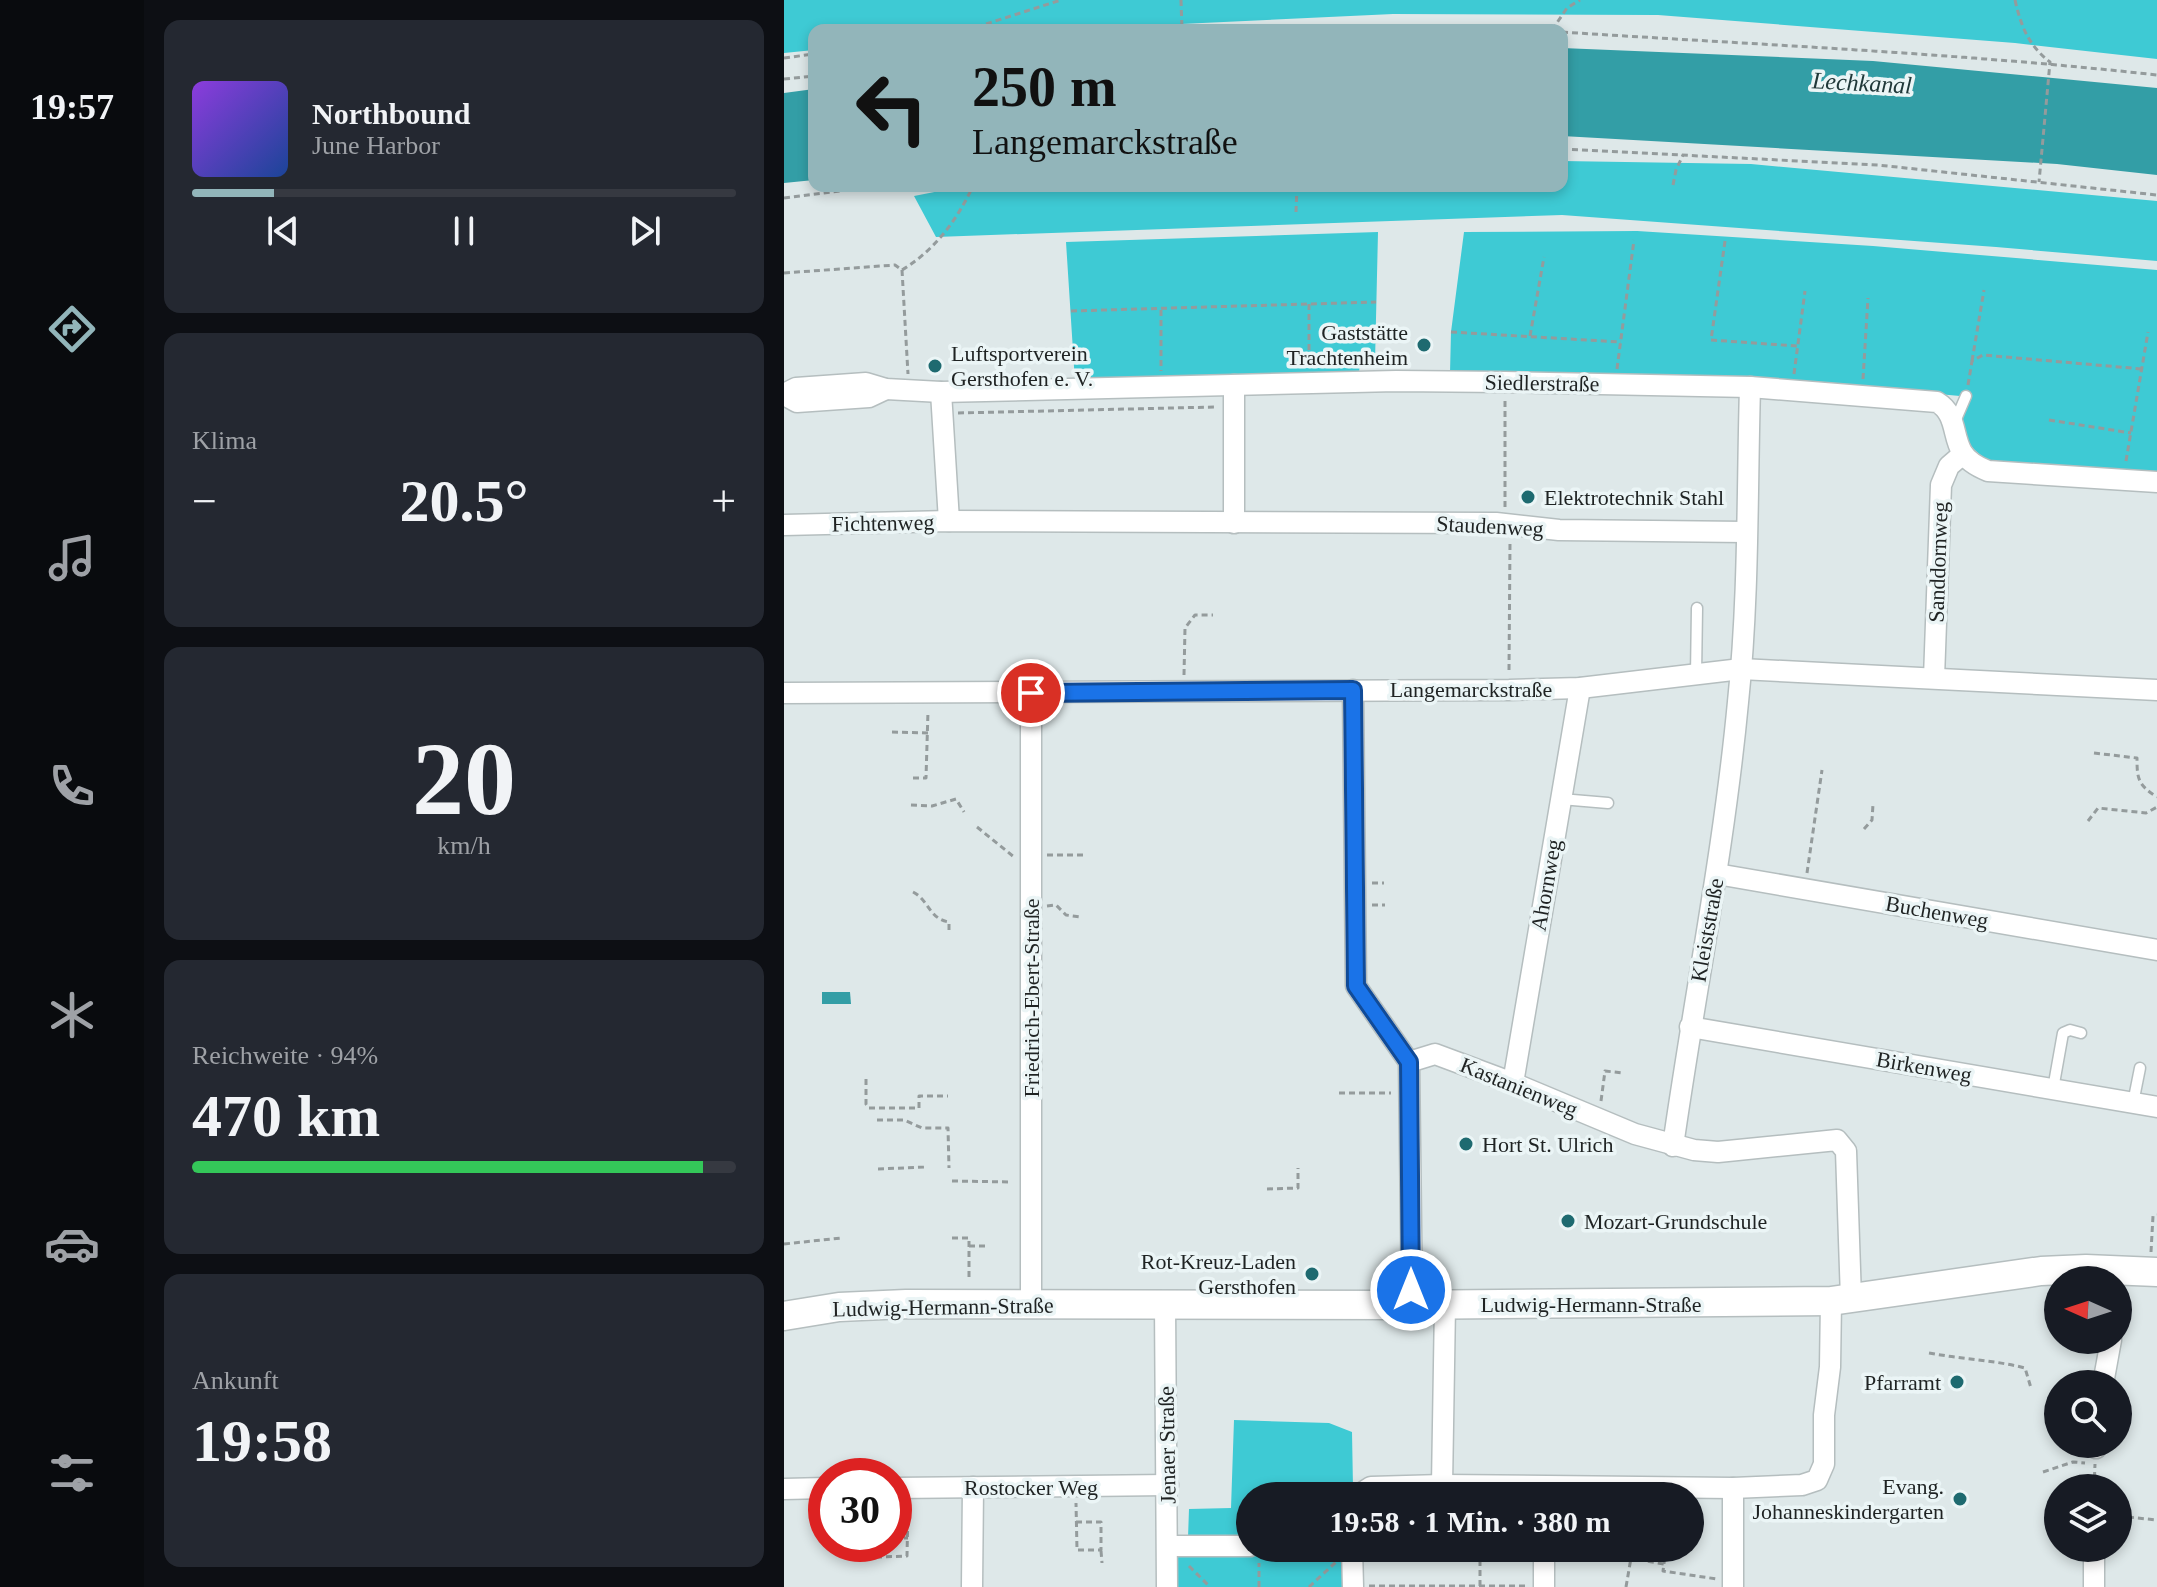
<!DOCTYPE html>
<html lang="de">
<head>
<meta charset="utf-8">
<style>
  :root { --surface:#171b24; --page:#242831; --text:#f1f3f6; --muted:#9ea1a6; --line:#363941; --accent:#92b5ba }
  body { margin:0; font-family:"Times New Roman",serif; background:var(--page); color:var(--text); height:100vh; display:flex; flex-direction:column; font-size:30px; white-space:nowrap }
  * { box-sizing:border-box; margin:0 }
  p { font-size:26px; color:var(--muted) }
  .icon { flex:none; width:44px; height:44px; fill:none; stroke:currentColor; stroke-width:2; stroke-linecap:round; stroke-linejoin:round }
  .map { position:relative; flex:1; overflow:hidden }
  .drawer { display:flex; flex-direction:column; gap:20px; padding:20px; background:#0d0f14; width:640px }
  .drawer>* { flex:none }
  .hud { position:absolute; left:24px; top:24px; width:760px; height:168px; border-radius:16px; box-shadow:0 4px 12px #0003; background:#92b5ba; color:#111; overflow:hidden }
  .needle { width:52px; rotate:273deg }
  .controls { position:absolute; left:1260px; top:1266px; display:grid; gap:16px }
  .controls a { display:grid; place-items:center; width:88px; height:88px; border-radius:50%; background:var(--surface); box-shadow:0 4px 12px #0003; font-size:40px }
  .speed { position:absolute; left:24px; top:1458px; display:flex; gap:16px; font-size:40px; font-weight:700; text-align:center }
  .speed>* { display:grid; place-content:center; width:104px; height:104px; border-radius:50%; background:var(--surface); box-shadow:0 4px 12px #0003; line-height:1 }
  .speed .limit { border:12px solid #d22; background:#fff; color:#111 }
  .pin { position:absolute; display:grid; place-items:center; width:68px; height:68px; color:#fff; margin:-34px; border:4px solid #fff; border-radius:50%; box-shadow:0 2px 8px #0007 }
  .me { position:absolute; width:88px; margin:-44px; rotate:0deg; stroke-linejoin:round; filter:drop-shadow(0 0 6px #0008) }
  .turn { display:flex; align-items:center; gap:28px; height:168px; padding:0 32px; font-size:36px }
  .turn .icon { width:104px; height:104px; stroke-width:2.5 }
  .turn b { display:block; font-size:56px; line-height:68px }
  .big { font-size:60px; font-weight:600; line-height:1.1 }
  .drawer .card { flex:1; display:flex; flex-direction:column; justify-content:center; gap:12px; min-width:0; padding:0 28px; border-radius:16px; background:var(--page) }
  .drawer .dial { align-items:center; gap:0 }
  .dial b { font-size:104px; line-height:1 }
  .song { display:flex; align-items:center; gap:24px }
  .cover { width:96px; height:96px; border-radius:12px; background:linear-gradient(135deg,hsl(270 70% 55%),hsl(220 70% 35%)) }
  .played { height:8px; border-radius:4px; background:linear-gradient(90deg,var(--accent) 15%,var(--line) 15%) }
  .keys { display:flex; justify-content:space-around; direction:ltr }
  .heat { display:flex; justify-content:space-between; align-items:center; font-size:44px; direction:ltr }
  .charge { height:12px; border-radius:6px; background:linear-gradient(90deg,#34c759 94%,var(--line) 0) }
  .trip { position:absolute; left:452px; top:1482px; width:468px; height:80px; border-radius:40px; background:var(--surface); box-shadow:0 4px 12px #0003; font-weight:600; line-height:80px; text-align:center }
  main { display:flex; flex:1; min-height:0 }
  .tab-bar { display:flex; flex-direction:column; width:144px; justify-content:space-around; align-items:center; background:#090b0e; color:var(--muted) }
  .tab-bar .icon { width:56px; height:56px }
  .tab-bar .active { color:var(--accent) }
  .tab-bar b { font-size:36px; color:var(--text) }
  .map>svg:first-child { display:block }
</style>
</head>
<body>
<main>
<nav class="tab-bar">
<b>19:57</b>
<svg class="icon active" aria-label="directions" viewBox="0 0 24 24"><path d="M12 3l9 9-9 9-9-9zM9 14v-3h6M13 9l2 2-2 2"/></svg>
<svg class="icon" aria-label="music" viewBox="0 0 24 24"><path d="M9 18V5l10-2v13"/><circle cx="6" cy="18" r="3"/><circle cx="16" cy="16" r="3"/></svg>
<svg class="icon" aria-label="phone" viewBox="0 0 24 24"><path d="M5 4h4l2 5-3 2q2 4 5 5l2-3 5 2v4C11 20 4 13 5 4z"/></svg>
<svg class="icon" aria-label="climate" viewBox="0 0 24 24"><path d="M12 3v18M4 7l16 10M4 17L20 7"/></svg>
<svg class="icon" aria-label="car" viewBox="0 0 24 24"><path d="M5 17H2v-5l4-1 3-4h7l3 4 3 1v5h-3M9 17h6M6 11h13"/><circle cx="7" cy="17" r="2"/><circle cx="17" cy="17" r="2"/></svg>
<svg class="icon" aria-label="filters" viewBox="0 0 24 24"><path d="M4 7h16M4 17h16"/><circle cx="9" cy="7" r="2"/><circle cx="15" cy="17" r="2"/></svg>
</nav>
<section class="drawer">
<div class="card">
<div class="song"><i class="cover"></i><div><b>Northbound</b><p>June Harbor</p></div></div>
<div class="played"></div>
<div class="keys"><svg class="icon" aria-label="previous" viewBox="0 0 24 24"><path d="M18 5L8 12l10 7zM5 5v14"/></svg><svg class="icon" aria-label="pause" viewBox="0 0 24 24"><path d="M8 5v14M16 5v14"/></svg><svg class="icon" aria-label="next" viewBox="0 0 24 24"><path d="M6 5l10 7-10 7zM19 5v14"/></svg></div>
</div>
<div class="card"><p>Klima</p>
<div class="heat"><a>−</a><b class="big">20.5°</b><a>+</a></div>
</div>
<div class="card dial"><b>20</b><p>km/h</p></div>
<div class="card"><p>Reichweite · 94%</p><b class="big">470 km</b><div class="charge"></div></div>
<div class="card"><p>Ankunft</p><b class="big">19:58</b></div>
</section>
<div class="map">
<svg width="1373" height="1587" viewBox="0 0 1373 1587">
  <rect width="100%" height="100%" fill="#dee8e9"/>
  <g fill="#3ecad4">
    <path d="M0 0H1373V59L1231 43 874 15 609 14 268 30H30V50L0 53Z"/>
    <path d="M778 161 967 164 1373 201V261L1212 247 778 215 152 237 130 196 181 186H778Z"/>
    <path d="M853 231 1089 246 1373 270V473L1208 462C1175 445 1181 428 1176 396L1002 380 666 373 667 332 680 232Z"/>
    <path d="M594 232 591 362H576L575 373 291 382 282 242Z"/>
    <path d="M450 1420 545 1423 568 1432 569 1488 564 1496H466V1538H404L405 1509 447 1508Z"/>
    <path d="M392 1552H563L564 1587H392Z"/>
  </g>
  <g fill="#339ea6">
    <path d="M778 48 1089 61 1373 88V175L1273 164 778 136Z"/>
    <path d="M30 89V180L0 183V93Z"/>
    <path d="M38 992H66L67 1004H38Z"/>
  </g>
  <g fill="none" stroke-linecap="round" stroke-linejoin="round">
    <defs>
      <g id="lane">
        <path d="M1170 424 1182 396"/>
        <path d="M912 675 913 608"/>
        <path d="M777 799 824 803"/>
        <path d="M1269 1089 1279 1033 1286 1030 1297 1033"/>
        <path d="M1349 1103 1356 1068"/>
      </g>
      <g id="street">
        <path d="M450 385V523"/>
        <path d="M157 392 165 521"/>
        <path d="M0 394 12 388 82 383 102 389 157 392 612 381 721 382 966 387 1153 402C1173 414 1168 435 1178 452 1184 462 1194 467 1204 471L1373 482"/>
        <path d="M0 395 13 402 85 397 102 389"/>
        <path d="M0 525 165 521 712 523 775 530 962 532"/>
        <path d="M1150 678 1157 485 1165 466 1179 454"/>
        <path d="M569 690 572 986 625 1062 628 1305"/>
        <path d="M0 693 725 690 796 688 957 669 1373 690"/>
        <path d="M933 874 1373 950"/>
        <path d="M906 1027 1373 1107"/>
        <path d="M625 1062 651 1054 729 1083 851 1134 910 1150 934 1152 1053 1140 1062 1151 1067 1299"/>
        <path d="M729 1083 796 688"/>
        <path d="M889 1146C910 998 940 851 954 702 965 598 963 491 966 387"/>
        <path d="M247 1304V693"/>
        <path d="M381 1304 383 1587"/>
        <path d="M1319 1384 1327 1340"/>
        <path d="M1312 1448V1444"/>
        <path d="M658 1485 661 1305"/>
        <path d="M110 1488 384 1485"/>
        <path d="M0 1489 42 1488"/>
        <path d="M573 1496 587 1487 658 1485 949 1488 1018 1485 1033 1480 1040 1464V1415L1046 1367 1047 1301"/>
        <path d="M384 1546H466"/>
        <path d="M568 1548 569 1587"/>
        <path d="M760 1548V1587"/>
        <path d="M1310 1548V1587"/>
        <path d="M188 1587 189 1487"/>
        <path d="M949 1587V1488"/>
      </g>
      <path id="secondary" d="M0 1316 55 1307 122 1304 615 1305 1047 1301 1257 1271 1302 1269 1373 1272"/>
    </defs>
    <use href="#lane" stroke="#b5bebf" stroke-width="13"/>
    <use href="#street" stroke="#b5bebf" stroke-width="23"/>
    <use href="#secondary" stroke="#b5bebf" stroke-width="31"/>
    <g stroke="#949b9c" stroke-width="3" stroke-dasharray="6 4" stroke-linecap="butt">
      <path d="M397 0 398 30"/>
      <path d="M1231 0C1237 26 1244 45 1266 62L1255 182"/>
      <path d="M183 30 277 0"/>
      <path d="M768 30 783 8 796 0"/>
      <path d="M778 32C977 45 1175 53 1373 75"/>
      <path d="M0 58 30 54"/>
      <path d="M0 79 30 76"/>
      <path d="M778 149 1094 165 1373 195"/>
      <path d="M889 185 892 170 899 155"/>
      <path d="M0 198 94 186"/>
      <path d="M512 212 513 186"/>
      <path d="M941 241 927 340 1013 346"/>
      <path d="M118 270 124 374"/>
      <path d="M118 270C151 250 173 220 189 186"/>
      <path d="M0 273 111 265 118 270"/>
      <path d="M525 304V367"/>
      <path d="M377 310V371"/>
      <path d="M287 311 592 302"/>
      <path d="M667 332 837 342"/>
      <path d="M746 336 760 257"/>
      <path d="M1188 361 1200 290"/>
      <path d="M833 369 850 240"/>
      <path d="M1010 374 1021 291"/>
      <path d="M1079 379 1084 298"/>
      <path d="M1184 385 1188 361 1199 355 1358 369"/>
      <path d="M174 413 430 407"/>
      <path d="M1265 420 1347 433"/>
      <path d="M1342 461 1364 332"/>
      <path d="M721 507V399"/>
      <path d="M725 670 726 542"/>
      <path d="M400 675 401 628 411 615H429"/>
      <path d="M108 732 144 733"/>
      <path d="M1310 753 1353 758C1353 779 1354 785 1373 797"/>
      <path d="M129 778H142L144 711"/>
      <path d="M127 805 148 806 172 799 180 812"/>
      <path d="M1304 821 1314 808 1362 813 1373 807"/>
      <path d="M193 827 230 857"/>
      <path d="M1080 829 1088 820 1089 804"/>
      <path d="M263 855H299"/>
      <path d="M1023 873 1038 770"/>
      <path d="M588 883H600"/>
      <path d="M129 892C145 900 145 919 165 922V934"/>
      <path d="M588 905H601"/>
      <path d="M263 906 272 905 282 915 297 917"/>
      <path d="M82 1079V1104L85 1108H135V1096H164"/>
      <path d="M555 1093H607"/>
      <path d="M817 1101 821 1071 839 1073"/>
      <path d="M93 1120H120L138 1128H164L165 1168"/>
      <path d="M94 1169 143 1167"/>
      <path d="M168 1181 228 1182"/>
      <path d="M483 1189 514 1188V1168"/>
      <path d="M168 1238H185V1281"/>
      <path d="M0 1244 57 1238"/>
      <path d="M185 1246H203"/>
      <path d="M1367 1252 1369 1216 1373 1215"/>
      <path d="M1145 1353C1177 1359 1210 1360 1241 1368L1247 1388"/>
      <path d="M1259 1472 1289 1462 1301 1463"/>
      <path d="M1310 1488 1311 1464"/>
      <path d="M1334 1516 1373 1520"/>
      <path d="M292 1522H317V1550H293L292 1503"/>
      <path d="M110 1538H124"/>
      <path d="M95 1544V1557L123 1556 124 1507"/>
      <path d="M785 1548 880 1564"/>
      <path d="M882 1548 879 1571 933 1579"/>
      <path d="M317 1551 318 1563"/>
      <path d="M405 1566 426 1587"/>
      <path d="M585 1586H742"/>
      <path d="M696 1586V1548"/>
      <path d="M475 1587V1563"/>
      <path d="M525 1587 552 1562"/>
      <path d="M842 1587 847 1558"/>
    </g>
    <use href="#lane" stroke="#fff" stroke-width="10"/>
    <use href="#street" stroke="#fff" stroke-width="20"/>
    <use href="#secondary" stroke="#fff" stroke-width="28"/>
  </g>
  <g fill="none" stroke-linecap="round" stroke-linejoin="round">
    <defs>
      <path id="route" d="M247 693 569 690 572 986 625 1062 627 1290"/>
    </defs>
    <use href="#route" stroke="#114b97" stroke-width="20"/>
    <use href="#route" stroke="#1a73e8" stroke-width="14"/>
  </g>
  <g fill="#1e6a70" stroke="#ebf5f6" stroke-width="3">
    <circle cx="640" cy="345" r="8"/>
    <circle cx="151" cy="366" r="8"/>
    <circle cx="744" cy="497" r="8"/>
    <circle cx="682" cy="1144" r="8"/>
    <circle cx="784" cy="1221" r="8"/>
    <circle cx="528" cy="1274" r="8"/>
    <circle cx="1173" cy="1382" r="8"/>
    <circle cx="1176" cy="1499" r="8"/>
  </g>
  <g text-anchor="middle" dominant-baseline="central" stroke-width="7" stroke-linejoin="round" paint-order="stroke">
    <g font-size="22" fill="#1f2323" stroke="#ebf5f6" text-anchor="end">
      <text x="624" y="332">Gaststätte<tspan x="624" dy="25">Trachtenheim</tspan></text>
      <text x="167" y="353" text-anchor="start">Luftsportverein<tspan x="167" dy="25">Gersthofen e. V.</tspan></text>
      <text x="760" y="497" text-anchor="start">Elektrotechnik Stahl</text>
      <text x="698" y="1144" text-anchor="start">Hort St. Ulrich</text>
      <text x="800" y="1221" text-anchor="start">Mozart-Grundschule</text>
      <text x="512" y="1261">Rot-Kreuz-Laden<tspan x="512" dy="25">Gersthofen</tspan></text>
      <text x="1157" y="1382">Pfarramt</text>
      <text x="1160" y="1486">Evang.<tspan x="1160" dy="25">Johanneskindergarten</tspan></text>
    </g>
    <g font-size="22" fill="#1f2323" stroke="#ebf5f6">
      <text transform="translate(758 383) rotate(1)">Siedlerstraße</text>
      <text transform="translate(99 523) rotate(-1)">Fichtenweg</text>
      <text transform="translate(706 526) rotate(3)">Staudenweg</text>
      <text transform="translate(1154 562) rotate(-88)">Sanddornweg</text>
      <text x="687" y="689">Langemarckstraße</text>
      <text transform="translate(762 885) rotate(-80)">Ahornweg</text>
      <text transform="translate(1153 912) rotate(10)">Buchenweg</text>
      <text transform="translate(923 930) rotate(-80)">Kleiststraße</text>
      <text transform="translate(247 998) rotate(-90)">Friedrich-Ebert-Straße</text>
      <text transform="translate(1140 1067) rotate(10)">Birkenweg</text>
      <text transform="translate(735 1087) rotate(22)">Kastanienweg</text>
      <text x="807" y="1304">Ludwig-Hermann-Straße</text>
      <text transform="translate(159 1307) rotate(-1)">Ludwig-Hermann-Straße</text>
      <text transform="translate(383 1445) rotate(-91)">Jenaer Straße</text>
      <text x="247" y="1487">Rostocker Weg</text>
    </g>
    <g font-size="24" font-style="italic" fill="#203839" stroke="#ebf5f6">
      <text transform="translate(1078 83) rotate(3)">Lechkanal</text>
    </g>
  </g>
</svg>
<div class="controls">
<a><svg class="needle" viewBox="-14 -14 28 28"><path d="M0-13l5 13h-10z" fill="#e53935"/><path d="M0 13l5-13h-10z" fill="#9ea1a6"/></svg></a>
<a><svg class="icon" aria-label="search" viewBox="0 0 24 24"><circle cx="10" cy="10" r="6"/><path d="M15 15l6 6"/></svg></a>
<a><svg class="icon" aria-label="layers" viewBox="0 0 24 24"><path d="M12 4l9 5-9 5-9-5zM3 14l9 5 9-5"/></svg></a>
</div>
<div class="speed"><div class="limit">30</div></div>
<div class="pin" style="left:247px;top:693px;background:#d93025"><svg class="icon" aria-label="arrive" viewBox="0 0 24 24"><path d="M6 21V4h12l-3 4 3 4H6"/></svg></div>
<svg class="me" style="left:627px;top:1290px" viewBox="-20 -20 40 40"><circle r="17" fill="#1a73e8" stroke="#fff" stroke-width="3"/><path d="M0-11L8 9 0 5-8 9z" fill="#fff"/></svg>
<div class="trip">19:58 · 1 Min. · 380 m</div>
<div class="hud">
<div class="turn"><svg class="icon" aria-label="left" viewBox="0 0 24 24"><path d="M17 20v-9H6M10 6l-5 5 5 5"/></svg><div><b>250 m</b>Langemarckstraße</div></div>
</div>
</div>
</main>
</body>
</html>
